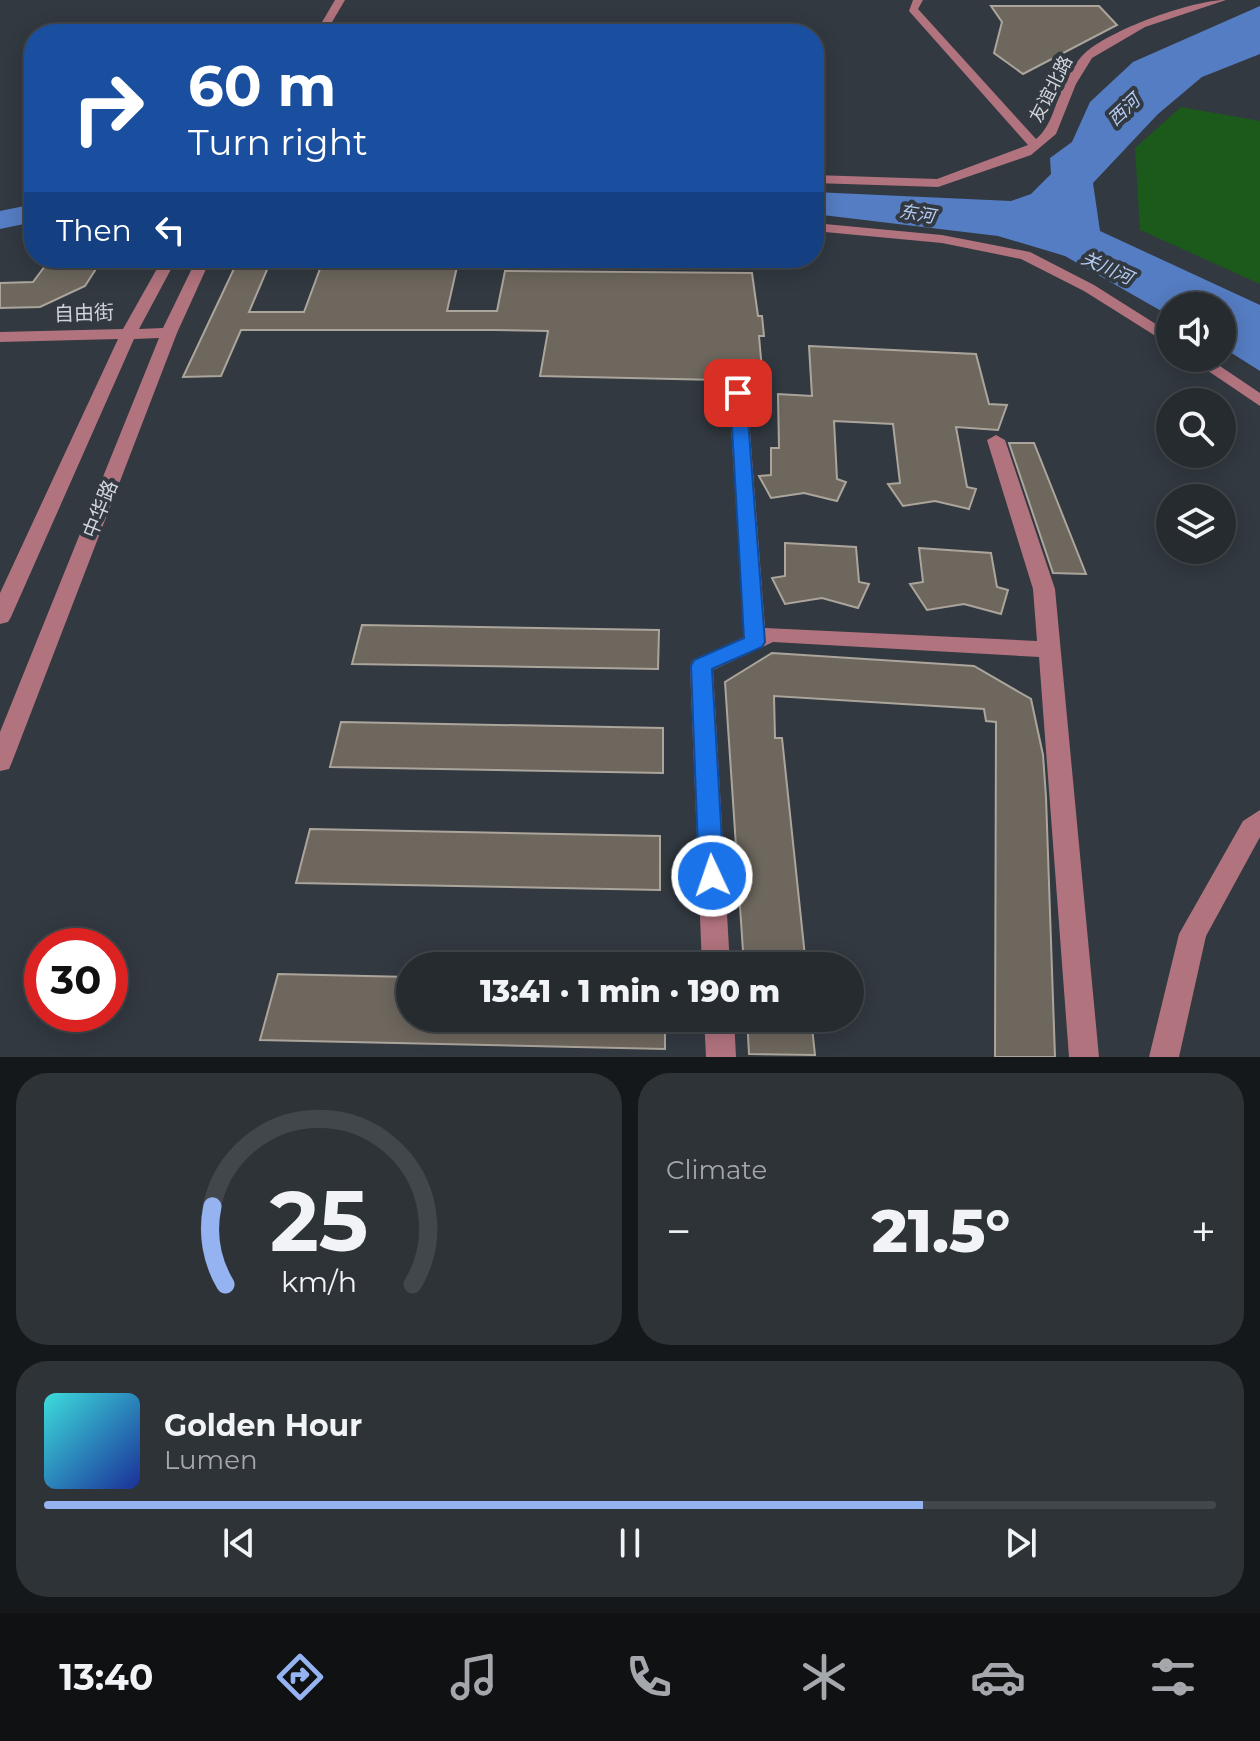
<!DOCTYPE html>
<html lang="en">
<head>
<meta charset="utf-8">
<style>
  :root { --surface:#262b30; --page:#2e3338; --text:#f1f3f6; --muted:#a4a7ab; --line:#42474c; --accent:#95b2f1 }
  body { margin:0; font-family:Montserrat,"Noto Sans SC",sans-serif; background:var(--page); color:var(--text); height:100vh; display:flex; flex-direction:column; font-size:30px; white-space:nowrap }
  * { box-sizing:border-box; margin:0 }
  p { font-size:26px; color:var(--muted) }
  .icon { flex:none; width:44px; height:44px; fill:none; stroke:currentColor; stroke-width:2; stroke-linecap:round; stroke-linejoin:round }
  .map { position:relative; height:1057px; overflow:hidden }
  .drawer { display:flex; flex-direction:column; gap:16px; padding:16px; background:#15181a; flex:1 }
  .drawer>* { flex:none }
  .guide { position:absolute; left:24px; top:24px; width:800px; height:244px; border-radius:32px; box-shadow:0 4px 20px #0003,0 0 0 2px var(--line); background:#1a4fa0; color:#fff; overflow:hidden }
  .controls { position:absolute; left:1156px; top:292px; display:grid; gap:16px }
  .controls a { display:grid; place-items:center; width:80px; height:80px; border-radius:50%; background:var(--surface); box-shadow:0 4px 20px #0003,0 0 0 2px var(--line); font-size:40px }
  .speed { position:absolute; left:24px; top:928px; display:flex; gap:16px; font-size:40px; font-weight:700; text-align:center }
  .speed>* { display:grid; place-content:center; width:104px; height:104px; border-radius:50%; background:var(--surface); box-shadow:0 4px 20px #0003,0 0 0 2px var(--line); line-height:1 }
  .speed .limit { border:12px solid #d22; background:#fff; color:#111 }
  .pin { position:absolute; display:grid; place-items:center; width:68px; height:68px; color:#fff; margin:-34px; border-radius:16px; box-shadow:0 4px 12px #0006 }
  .me { position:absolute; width:88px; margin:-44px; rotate:357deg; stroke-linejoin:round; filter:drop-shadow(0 0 6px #0008) }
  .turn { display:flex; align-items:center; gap:28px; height:168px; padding:0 32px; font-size:36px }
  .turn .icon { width:104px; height:104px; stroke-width:2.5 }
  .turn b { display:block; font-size:56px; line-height:68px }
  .then { display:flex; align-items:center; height:76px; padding:0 32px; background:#0003; gap:16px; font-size:30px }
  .big { font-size:60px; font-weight:800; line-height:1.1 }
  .drawer .tile { flex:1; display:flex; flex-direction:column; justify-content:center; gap:12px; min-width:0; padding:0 28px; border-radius:32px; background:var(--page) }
  .drawer .dial { align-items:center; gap:0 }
  .dial svg { height:208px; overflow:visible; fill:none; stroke:var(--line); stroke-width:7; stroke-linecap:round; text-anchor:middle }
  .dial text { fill:var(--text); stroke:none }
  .song { display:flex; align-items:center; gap:24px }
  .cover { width:96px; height:96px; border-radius:12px; background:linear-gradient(135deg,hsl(180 70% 55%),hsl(230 70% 35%)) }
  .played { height:8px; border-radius:4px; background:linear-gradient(90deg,var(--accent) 75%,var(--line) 75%) }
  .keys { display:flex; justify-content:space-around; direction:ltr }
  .heat { display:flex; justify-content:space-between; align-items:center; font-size:44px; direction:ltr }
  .drawer .tiles { flex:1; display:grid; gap:16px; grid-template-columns:1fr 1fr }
  .tile:last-child { grid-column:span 2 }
  .trip { position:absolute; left:396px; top:952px; width:468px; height:80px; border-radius:40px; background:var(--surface); box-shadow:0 4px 20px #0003,0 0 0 2px var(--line); font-weight:800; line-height:80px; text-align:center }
  .tab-bar { display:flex; height:128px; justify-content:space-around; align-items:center; background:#0f1113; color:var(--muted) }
  .tab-bar .icon { width:56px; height:56px }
  .tab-bar .current { color:var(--accent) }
  .tab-bar b { font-size:36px; color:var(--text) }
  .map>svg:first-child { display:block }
</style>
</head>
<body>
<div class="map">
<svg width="1260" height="1057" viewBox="0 0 1260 1057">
  <rect width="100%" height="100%" fill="#323940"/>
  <path fill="#1c5a1b" d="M1181 107 1260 121V284L1140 230 1135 148Z"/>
  <path fill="#557dc3" d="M1260 6V54L1202 77 1158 114 1093 183 1100 231 1260 305V371L1222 347V306H1170V316L1065 256 998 236 814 214V192L1011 201 1031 194 1051 174 1050 158 1072 142 1090 102 1133 62Z"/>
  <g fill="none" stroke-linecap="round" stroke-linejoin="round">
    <path fill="#557dc3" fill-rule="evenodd" d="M34 204V222L0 229V211Z"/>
  </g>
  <g fill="#6d675e" stroke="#aca59c" stroke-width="2">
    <path d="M991 6H1099L1117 25 1023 74 994 53 1002 22Z"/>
    <path d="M51 258H103L85 286 40 307 0 308V283L33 282Z"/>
    <path d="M239 258H272L249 312H304L324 258H459L447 311H497L505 271 752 273 758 316H762L764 336H759L763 381 540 376 548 331 494 330H241L221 376 183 377Z"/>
    <path d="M809 346 976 354 989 404 1007 405 998 430 956 427 967 487 976 489 969 509 935 501 903 506 888 484 900 483 893 424 834 421 837 479 846 482 837 501 804 493 771 498 759 476 771 475V448H779L778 394 812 396Z"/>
    <path d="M1009 443H1034L1086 574 1053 573Z"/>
    <path d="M785 543 856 547 859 582 869 584 858 608 822 598 785 604 772 578 785 576Z"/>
    <path d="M919 548 991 553 997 587 1008 590 1001 614 964 604 927 610 910 584 923 582Z"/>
    <path d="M362 625 659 630 658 669 352 664Z"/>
    <path d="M772 653 974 666 1031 699 1043 755 1046 797 1055 1057H995L996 722 986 721 984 709 774 696 775 738H782L806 966H744L725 682Z"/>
    <path d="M341 722 663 728V773L330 767Z"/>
    <path d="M310 829 660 836V890L296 883Z"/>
    <path d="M278 974 410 977V1018H665V1049L260 1040Z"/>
    <path d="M747 1018H811L815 1055 749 1054Z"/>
  </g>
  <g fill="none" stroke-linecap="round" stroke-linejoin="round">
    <g fill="#b1737e" fill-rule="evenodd">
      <path d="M335 0H345L325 34H315Z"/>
      <path d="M913 0H923L918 9 1036 139C1052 126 1055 103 1064 85 1069 76 1076 61 1084 54 1109 30 1192 0 1226 0L1145 27 1092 58 1076 84 1056 134 1031 155 938 187 814 183V175L937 179 1028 145 909 11Z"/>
      <path d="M814 223 942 235 1030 252 1094 285 1170 333V345L1084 291 1021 259 942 243 814 231Z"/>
      <path d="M163 258H177L139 329 163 328 197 258H211L177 333 12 762 9 769 0 771V732L159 338 134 339 11 617 8 622 0 624V593L118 339 0 342V332L123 329Z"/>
      <path d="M1189 358H1208L1260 393V406Z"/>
      <path d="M738 388 747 393 765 628 1037 641 1033 589 987 440 996 435 1005 440 1055 589 1099 1057H1069L1039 657 773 642 713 670 730 966H702L690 666 693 660 744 637 729 393Z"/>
      <path d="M1260 810V837L1206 936 1179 1057H1149L1179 934 1243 821Z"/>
      <path d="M704 1018H734L736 1057H706Z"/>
    </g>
  </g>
  <path fill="#1a73e8" stroke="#114b97" stroke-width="2" d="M738 388 746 393 765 642 762 647 712 669 724 876 720 883 712 886 703 883 699 876 691 666 694 660 744 638 730 393Z"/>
  <g text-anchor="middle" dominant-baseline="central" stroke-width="8" stroke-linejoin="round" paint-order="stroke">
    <g font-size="18" fill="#d0d5d9" stroke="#323940">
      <text transform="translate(1051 89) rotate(-63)">友谊北路</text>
    </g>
    <g font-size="18" font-style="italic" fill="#b6ccf2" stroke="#323940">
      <text transform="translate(1124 110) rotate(-43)">西河</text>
      <text transform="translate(917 214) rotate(9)">东河</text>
      <text transform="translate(1107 268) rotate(24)">关川河</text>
    </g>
    <g font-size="20" fill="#d0d5d9" stroke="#323940">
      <text transform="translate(84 313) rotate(-2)">自由街</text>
      <text transform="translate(100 509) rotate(-68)">中华路</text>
    </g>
  </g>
</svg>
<div class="controls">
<a><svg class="icon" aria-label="sound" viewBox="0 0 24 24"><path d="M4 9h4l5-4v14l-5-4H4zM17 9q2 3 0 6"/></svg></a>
<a><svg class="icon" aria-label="search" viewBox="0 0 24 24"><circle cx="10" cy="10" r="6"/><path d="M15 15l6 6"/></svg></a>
<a><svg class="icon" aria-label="layers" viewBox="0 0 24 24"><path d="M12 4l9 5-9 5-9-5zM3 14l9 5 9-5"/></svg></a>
</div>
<div class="speed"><div class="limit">30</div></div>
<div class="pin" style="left:738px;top:393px;background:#d93025"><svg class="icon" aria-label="arrive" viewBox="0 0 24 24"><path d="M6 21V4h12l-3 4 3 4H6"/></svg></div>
<svg class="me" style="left:712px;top:876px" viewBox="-20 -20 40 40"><circle r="17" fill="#1a73e8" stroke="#fff" stroke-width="3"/><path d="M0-11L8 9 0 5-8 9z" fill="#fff"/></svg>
<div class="trip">13:41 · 1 min · 190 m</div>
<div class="guide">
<div class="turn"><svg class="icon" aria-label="right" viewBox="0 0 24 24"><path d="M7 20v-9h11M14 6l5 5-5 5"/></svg><div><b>60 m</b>Turn right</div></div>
<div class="then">Then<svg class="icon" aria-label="left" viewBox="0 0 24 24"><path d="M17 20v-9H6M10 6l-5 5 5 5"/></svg></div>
</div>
</div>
<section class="drawer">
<div class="tiles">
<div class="tile dial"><svg viewBox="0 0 100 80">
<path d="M14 69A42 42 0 1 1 86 69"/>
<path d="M14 69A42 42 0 0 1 9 39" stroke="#95b2f1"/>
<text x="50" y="56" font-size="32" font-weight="700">25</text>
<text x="50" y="72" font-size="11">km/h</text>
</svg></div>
<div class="tile"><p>Climate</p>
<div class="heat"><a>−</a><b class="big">21.5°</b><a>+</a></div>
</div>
<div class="tile">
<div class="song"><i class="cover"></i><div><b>Golden Hour</b><p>Lumen</p></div></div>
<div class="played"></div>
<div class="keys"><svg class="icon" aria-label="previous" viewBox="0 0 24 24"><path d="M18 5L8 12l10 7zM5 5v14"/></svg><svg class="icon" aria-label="pause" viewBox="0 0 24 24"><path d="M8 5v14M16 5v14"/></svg><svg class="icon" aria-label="next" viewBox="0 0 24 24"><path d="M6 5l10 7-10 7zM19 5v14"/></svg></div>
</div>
</div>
</section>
<nav class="tab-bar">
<b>13:40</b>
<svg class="icon current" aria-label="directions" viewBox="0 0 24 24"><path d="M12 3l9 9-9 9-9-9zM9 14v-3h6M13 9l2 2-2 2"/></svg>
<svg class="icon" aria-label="music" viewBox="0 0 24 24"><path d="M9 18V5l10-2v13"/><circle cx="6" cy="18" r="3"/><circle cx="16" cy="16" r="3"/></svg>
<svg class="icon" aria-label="phone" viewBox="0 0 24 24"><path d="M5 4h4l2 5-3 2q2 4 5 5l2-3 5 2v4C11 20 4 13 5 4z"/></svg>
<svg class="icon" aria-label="climate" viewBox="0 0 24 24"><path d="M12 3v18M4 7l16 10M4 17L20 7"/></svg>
<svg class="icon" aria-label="car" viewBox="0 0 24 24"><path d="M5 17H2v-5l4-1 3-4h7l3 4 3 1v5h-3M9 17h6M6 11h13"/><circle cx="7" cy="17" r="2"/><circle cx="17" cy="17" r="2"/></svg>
<svg class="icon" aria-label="filters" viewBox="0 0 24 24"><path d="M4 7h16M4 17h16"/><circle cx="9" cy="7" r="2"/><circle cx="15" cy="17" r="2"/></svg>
</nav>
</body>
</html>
